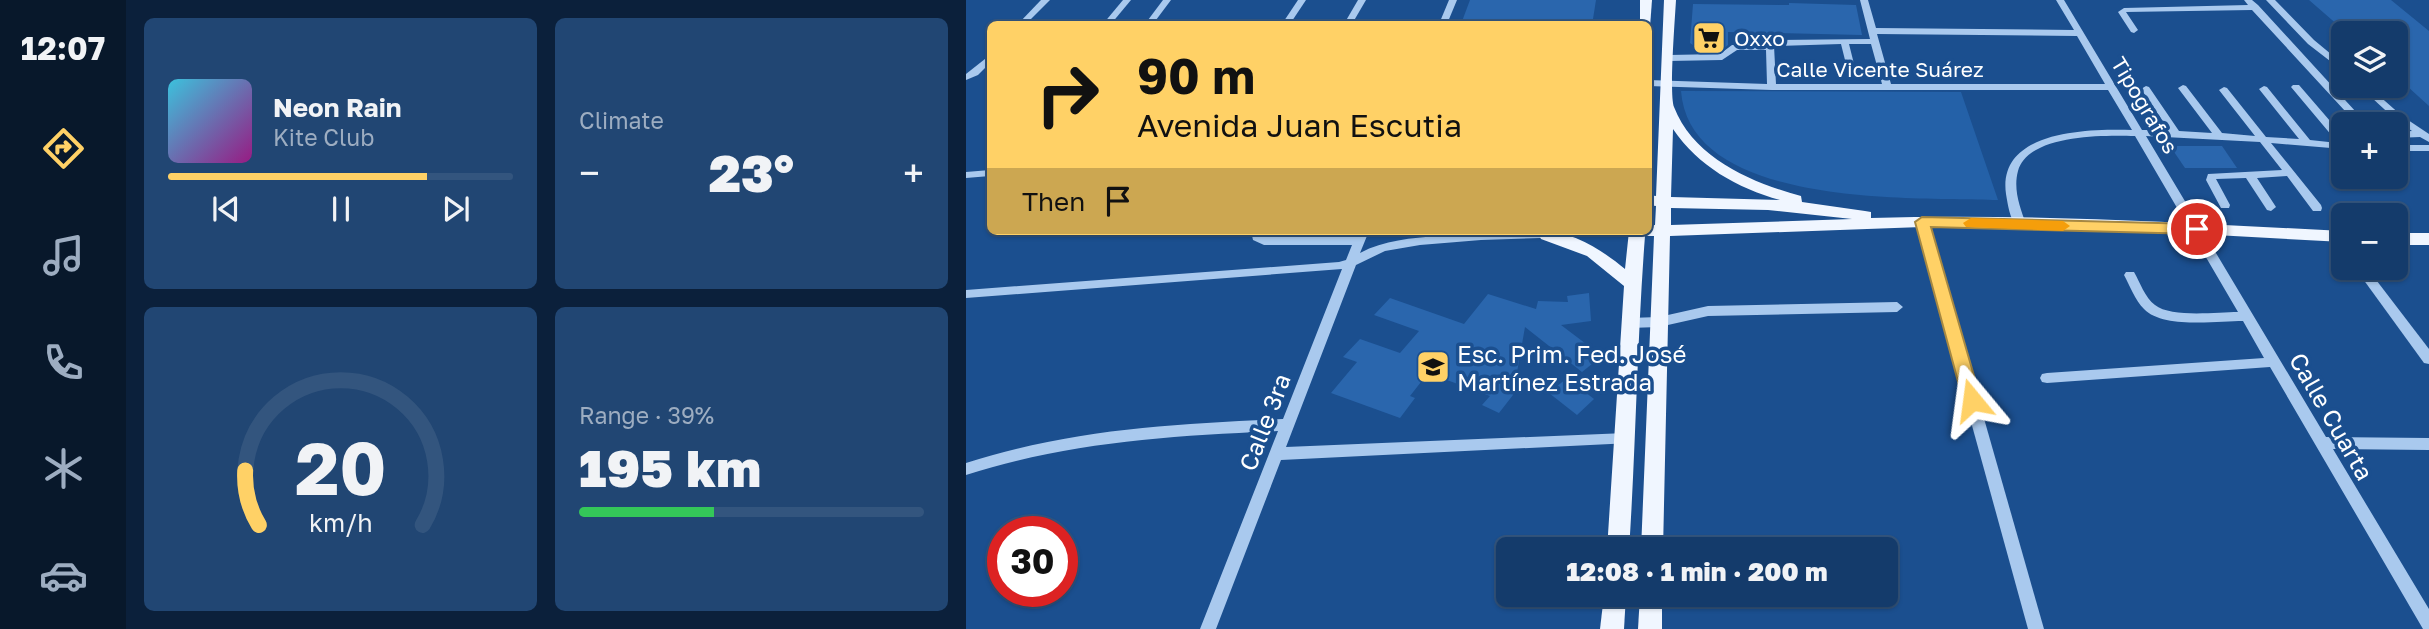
<!DOCTYPE html>
<html lang="en">
<head>
<meta charset="utf-8">
<style>
  :root { --surface:#143b6b; --page:#214673; --text:#f1f3f6; --muted:#9dadc1; --line:#33557e; --accent:#ffd166 }
  body { margin:0; font-family:"Golos Text",sans-serif; background:var(--page); color:var(--text); height:100vh; display:flex; flex-direction:column; font-size:26px; white-space:nowrap }
  * { box-sizing:border-box; margin:0 }
  p { font-size:23px; color:var(--muted) }
  .icon { flex:none; width:38px; height:38px; fill:none; stroke:currentColor; stroke-width:2; stroke-linecap:round; stroke-linejoin:round }
  .map { position:relative; flex:1; overflow:hidden }
  .sheet { display:flex; flex-direction:column; gap:18px; padding:18px; background:#0b203b; width:840px }
  .sheet>* { flex:none }
  .top-card { position:absolute; left:21px; top:21px; width:665px; height:214px; border-radius:10px; box-shadow:0 2px 5px #0004,0 0 0 2px var(--line); background:#ffd166; color:#111; overflow:hidden }
  .buttons { position:absolute; left:1365px; top:21px; display:grid; gap:14px }
  .buttons a { display:grid; place-items:center; width:77px; height:77px; border-radius:10px; background:var(--surface); box-shadow:0 2px 5px #0004,0 0 0 2px var(--line); font-size:35px }
  .speed { position:absolute; left:21px; top:516px; display:flex; gap:14px; font-size:35px; font-weight:700; text-align:center }
  .speed>* { display:grid; place-content:center; width:91px; height:91px; border-radius:50%; background:var(--surface); box-shadow:0 2px 5px #0004,0 0 0 2px var(--line); line-height:1 }
  .speed .limit { border:10px solid #d22; background:#fff; color:#111 }
  .pin { position:absolute; display:grid; place-items:center; width:60px; height:60px; color:#fff; margin:-30px; border:4px solid #fff; border-radius:50%; box-shadow:0 2px 7px #0007 }
  .me { position:absolute; width:77px; margin:-38px; rotate:344deg; stroke-linejoin:round; filter:drop-shadow(0 0 5px #0008) }
  .turn { display:flex; align-items:center; gap:24px; height:147px; padding:0 35px; font-size:32px }
  .turn .icon { width:91px; height:91px; stroke-width:2.5 }
  .turn b { display:block; font-size:49px; line-height:60px }
  .then { display:flex; align-items:center; height:66px; padding:0 35px; background:#0003; gap:14px; font-size:26px }
  .big { font-size:52px; font-weight:800; line-height:1.1 }
  .sheet .card { flex:1; display:flex; flex-direction:column; justify-content:center; gap:10px; min-width:0; padding:0 24px; border-radius:10px; background:var(--page) }
  .sheet .dial { align-items:center; gap:0 }
  .dial svg { height:182px; overflow:visible; fill:none; stroke:var(--line); stroke-width:7; stroke-linecap:round; text-anchor:middle }
  .dial text { fill:var(--text); stroke:none }
  .song { display:flex; align-items:center; gap:21px }
  .cover { width:84px; height:84px; border-radius:10px; background:linear-gradient(135deg,hsl(190 70% 55%),hsl(310 70% 35%)) }
  .played { height:7px; border-radius:4px; background:linear-gradient(90deg,var(--accent) 75%,var(--line) 75%) }
  .keys { display:flex; justify-content:space-around; direction:ltr }
  .heat { display:flex; justify-content:space-between; align-items:center; font-size:38px; direction:ltr }
  .charge { height:10px; border-radius:5px; background:linear-gradient(90deg,#34c759 39%,var(--line) 0) }
  .sheet .tiles { flex:1; display:grid; gap:18px; grid-template-columns:repeat(2,1fr) }
  .trip { position:absolute; left:530px; top:537px; width:402px; height:70px; border-radius:10px; background:var(--surface); box-shadow:0 2px 5px #0004,0 0 0 2px var(--line); font-weight:800; line-height:70px; text-align:center }
  main { display:flex; flex:1; min-height:0 }
  .tab-bar { display:flex; flex-direction:column; width:126px; justify-content:space-around; align-items:center; background:#08182b; color:var(--muted) }
  .tab-bar .icon { width:49px; height:49px }
  .tab-bar .active { color:var(--accent) }
  .tab-bar b { font-size:32px; color:var(--text) }
  .map>svg:first-child { display:block }
</style>
</head>
<body>
<main>
<nav class="tab-bar">
<b>12:07</b>
<svg class="icon active" aria-label="directions" viewBox="0 0 24 24"><path d="M12 3l9 9-9 9-9-9zM9 14v-3h6M13 9l2 2-2 2"/></svg>
<svg class="icon" aria-label="music" viewBox="0 0 24 24"><path d="M9 18V5l10-2v13"/><circle cx="6" cy="18" r="3"/><circle cx="16" cy="16" r="3"/></svg>
<svg class="icon" aria-label="phone" viewBox="0 0 24 24"><path d="M5 4h4l2 5-3 2q2 4 5 5l2-3 5 2v4C11 20 4 13 5 4z"/></svg>
<svg class="icon" aria-label="climate" viewBox="0 0 24 24"><path d="M12 3v18M4 7l16 10M4 17L20 7"/></svg>
<svg class="icon" aria-label="car" viewBox="0 0 24 24"><path d="M5 17H2v-5l4-1 3-4h7l3 4 3 1v5h-3M9 17h6M6 11h13"/><circle cx="7" cy="17" r="2"/><circle cx="17" cy="17" r="2"/></svg>
</nav>
<section class="sheet">
<div class="tiles">
<div class="card">
<div class="song"><i class="cover"></i><div><b>Neon Rain</b><p>Kite Club</p></div></div>
<div class="played"></div>
<div class="keys"><svg class="icon" aria-label="previous" viewBox="0 0 24 24"><path d="M18 5L8 12l10 7zM5 5v14"/></svg><svg class="icon" aria-label="pause" viewBox="0 0 24 24"><path d="M8 5v14M16 5v14"/></svg><svg class="icon" aria-label="next" viewBox="0 0 24 24"><path d="M6 5l10 7-10 7zM19 5v14"/></svg></div>
</div>
<div class="card"><p>Climate</p>
<div class="heat"><a>−</a><b class="big">23°</b><a>+</a></div>
</div>
<div class="card dial"><svg viewBox="0 0 100 80">
<path d="M14 69A42 42 0 1 1 86 69"/>
<path d="M14 69A42 42 0 0 1 8 45" stroke="#ffd166"/>
<text x="50" y="56" font-size="32" font-weight="700">20</text>
<text x="50" y="72" font-size="11">km/h</text>
</svg></div>
<div class="card"><p>Range · 39%</p><b class="big">195 km</b><div class="charge"></div></div>
</div>
</section>
<div class="map">
<svg width="1463" height="629" viewBox="0 0 1463 629">
  <rect width="100%" height="100%" fill="#1b4f8f"/>
  <path fill="#2461a8" d="M715 91 995 92 1032 200C950 197 724 209 715 91Z"/>
  <g fill="#2a66ad">
    <path d="M504 0H630L627 19H529L527 24H495Z"/>
    <path d="M1343 0H1425L1463 31V106L1430 76V33H1381Z"/>
    <path d="M823 3 890 5 896 35 762 32V45L757 49 731 48 724 43 727 4 823 5Z"/>
    <path d="M1204 146H1256L1271 168H1219Z"/>
    <path d="M623 293 625 321 595 325 636 356 616 372 559 327 547 395 533 413 516 405 524 396 462 373 444 396 449 398 434 418 365 393 391 362 377 357 394 339 434 353 453 331 408 315 424 298 498 324 522 294 570 309 572 301 602 302 601 296Z"/>
    <path d="M601 378 628 399 611 415 583 393Z"/>
  </g>
  <g fill="none" stroke-linecap="round" stroke-linejoin="round">
    <g fill="#a9c9ee" fill-rule="evenodd">
      <path d="M75 0H84L60 24H52Z"/>
      <path d="M157 0H165L145 24H137Z"/>
      <path d="M197 0H205L187 24H179Z"/>
      <path d="M332 0H340L324 24H316Z"/>
      <path d="M392 0H400L386 24H378Z"/>
      <path d="M483 0H491L481 24H473Z"/>
      <path d="M894 0H902L910 28 1108 30 1090 0H1098L1176 130H1203L1175 89 1180 86 1183 87 1213 131 1246 133 1212 88 1217 85 1220 86 1256 133 1289 136 1253 90 1258 87 1261 88 1300 137 1333 139 1293 89 1298 86 1301 87 1344 140 1372 143 1325 87 1327 85H1333L1377 136V149L1305 143 1355 205 1356 208 1355 211H1347L1321 176 1291 178 1310 207 1305 211 1301 210 1280 178 1250 179 1264 205 1263 208H1255L1240 180 1242 174 1316 170 1294 142 1180 136 1360 437 1463 438V450L1367 449 1463 609V629H1457L1304 367 1081 383 1076 382 1074 378 1076 374 1081 373 1298 358 1277 321C1252 321 1197 329 1178 309 1169 300 1164 286 1158 275L1160 272H1168C1174 282 1179 298 1189 305 1205 318 1251 312 1272 312L1169 136C1138 135 1062 134 1052 171 1047 189 1054 208 1060 224L1054 228C1044 223 1042 205 1040 194 1031 130 1122 129 1166 130L1142 90H806L682 86V80L801 84 800 50H771L756 60 703 61 699 58 703 55 754 54 766 45 800 44 806 40 904 39ZM911 34 1111 36 1139 84H925ZM875 44 880 64 884 67 888 64 883 44H905L916 84H810L808 46Z"/>
      <path d="M1278 0H1286L1292 5 1401 124H1391L1286 10 1160 12 1172 30 1168 33 1165 32 1152 12 1158 8 1282 5Z"/>
      <path d="M1300 0H1309L1348 40 1377 64V71L1342 44Z"/>
      <path d="M24 55V63L12 75 0 80V74Z"/>
      <path d="M1393 86H1402L1436 116 1463 134V142L1454 137 1430 138V132L1446 131 1430 120Z"/>
      <rect x="1430" y="145" width="33" height="6"/>
      <path d="M24 170V176L0 178V172Z"/>
      <path d="M956 218 962 222 1078 629H1062L950 222Z"/>
      <path d="M285 231H297V235L300 237H389L391 231H403L394 253C418 240 446 238 472 236 540 229 609 231 677 231L671 235 515 240 454 245 419 251 390 265 320 447 660 433 665 435 667 439 665 443 315 460 250 629H234L312 431C203 436 104 442 0 475V463C106 429 207 424 317 419L376 269 0 298V290L373 262 380 260 386 245H298L287 240Z"/>
      <path d="M1389 268H1401L1463 349V364L1458 363Z"/>
      <path d="M931 302 937 307 931 312 742 316 693 327 663 328 659 326 657 323 659 320 663 318 693 317 742 306Z"/>
    </g>
    <g fill="#f0f6ff" fill-rule="evenodd">
      <path d="M674 0H686L684 27 674 24Z"/>
      <path d="M698 0H710C709 19 703 94 708 107 728 159 787 183 835 196L836 202 899 211 905 212V218C1062 213 1220 223 1377 231V242L1231 234 956 227 704 236 697 550H675L688 236H679C671 340 670 445 663 550H641L658 286 621 256 575 239 573 235 575 231C607 231 636 250 659 269L663 231H682V226L689 225 690 206 682 205V195L690 196ZM707 129C732 166 771 188 814 200L705 197ZM705 208 802 210 886 219 705 225Z"/>
      <rect x="1430" y="233" width="33" height="12"/>
      <path d="M638 595H660L658 629H634Z"/>
      <path d="M674 595H696V629H672Z"/>
    </g>
  </g>
  <path fill="#ffd166" stroke="#a68842" stroke-width="2" d="M956 217 1231 224 1238 229 1231 234 965 227 1015 400 1012 405H1000L997 400 949 222Z"/>
  <path fill="#f59e0b" d="M1005 218 1097 221 1104 226 1097 231 1000 227 997 223Z"/>
  <defs>
    <symbol id="supermarket-square" viewBox="-11 -11 22 22"><rect x="-9" y="-9" width="18" height="18" rx="4" fill="#ffd166" stroke="#1b4f8f"/><path d="M-6-5.5h2.5l.6 2H6L4.5 2H-2.5L-4.4-4H-6ZM-1.5 3.2a1.3 1.3 0 1 0 .1 0ZM3 3.2a1.3 1.3 0 1 0 .1 0Z" fill="#111"/></symbol>
    <symbol id="school-square" viewBox="-11 -11 22 22"><rect x="-9" y="-9" width="18" height="18" rx="4" fill="#ffd166" stroke="#1b4f8f"/><path d="M0-5L7-2L0 1L-7-2ZM-4 1L0 2.5L4 1V4Q0 6-4 4Z" fill="#111"/></symbol>
  </defs>
  <g fill-rule="evenodd">
    <use href="#supermarket-square" x="724" y="19" width="38" height="38"/>
    <use href="#school-square" x="448" y="348" width="38" height="38"/>
  </g>
  <g text-anchor="middle" dominant-baseline="central" stroke-width="7" stroke-linejoin="round" paint-order="stroke">
    <g font-size="21" fill="#fff" stroke="#1b4f8f" text-anchor="start">
      <text x="768" y="38">Oxxo</text>
    </g>
    <g font-size="21" fill="#fff" stroke="#1b4f8f">
      <text x="914" y="69">Calle Vicente Suárez</text>
      <text transform="translate(1179 105) rotate(59)">Tipografos</text>
    </g>
    <g font-size="24" fill="#fff" stroke="#1b4f8f" text-anchor="start">
      <text x="491" y="353">Esc. Prim. Fed. José<tspan x="491" dy="28">Martínez Estrada</tspan></text>
    </g>
    <g font-size="24" fill="#fff" stroke="#1b4f8f">
      <text transform="translate(1366 416) rotate(60)">Calle Cuarta</text>
      <text transform="translate(298 422) rotate(-69)">Calle 3ra</text>
    </g>
  </g>
</svg>
<div class="buttons">
<a><svg class="icon" aria-label="layers" viewBox="0 0 24 24"><path d="M12 4l9 5-9 5-9-5zM3 14l9 5 9-5"/></svg></a>
<a>+</a>
<a>−</a>
</div>
<div class="speed"><div class="limit">30</div></div>
<div class="pin" style="left:1231px;top:229px;background:#d93025"><svg class="icon" aria-label="arrive" viewBox="0 0 24 24"><path d="M6 21V4h12l-3 4 3 4H6"/></svg></div>
<svg class="me" style="left:1006px;top:400px" viewBox="-20 -20 40 40"><path d="M0-17L14 15 0 8-14 15z" fill="#ffd166" stroke="#fff" stroke-width="4"/></svg>
<div class="trip">12:08 · 1 min · 200 m</div>
<div class="top-card">
<div class="turn"><svg class="icon" aria-label="right" viewBox="0 0 24 24"><path d="M7 20v-9h11M14 6l5 5-5 5"/></svg><div><b>90 m</b>Avenida Juan Escutia</div></div>
<div class="then">Then<svg class="icon" aria-label="arrive" viewBox="0 0 24 24"><path d="M6 21V4h12l-3 4 3 4H6"/></svg></div>
</div>
</div>
</main>
</body>
</html>
